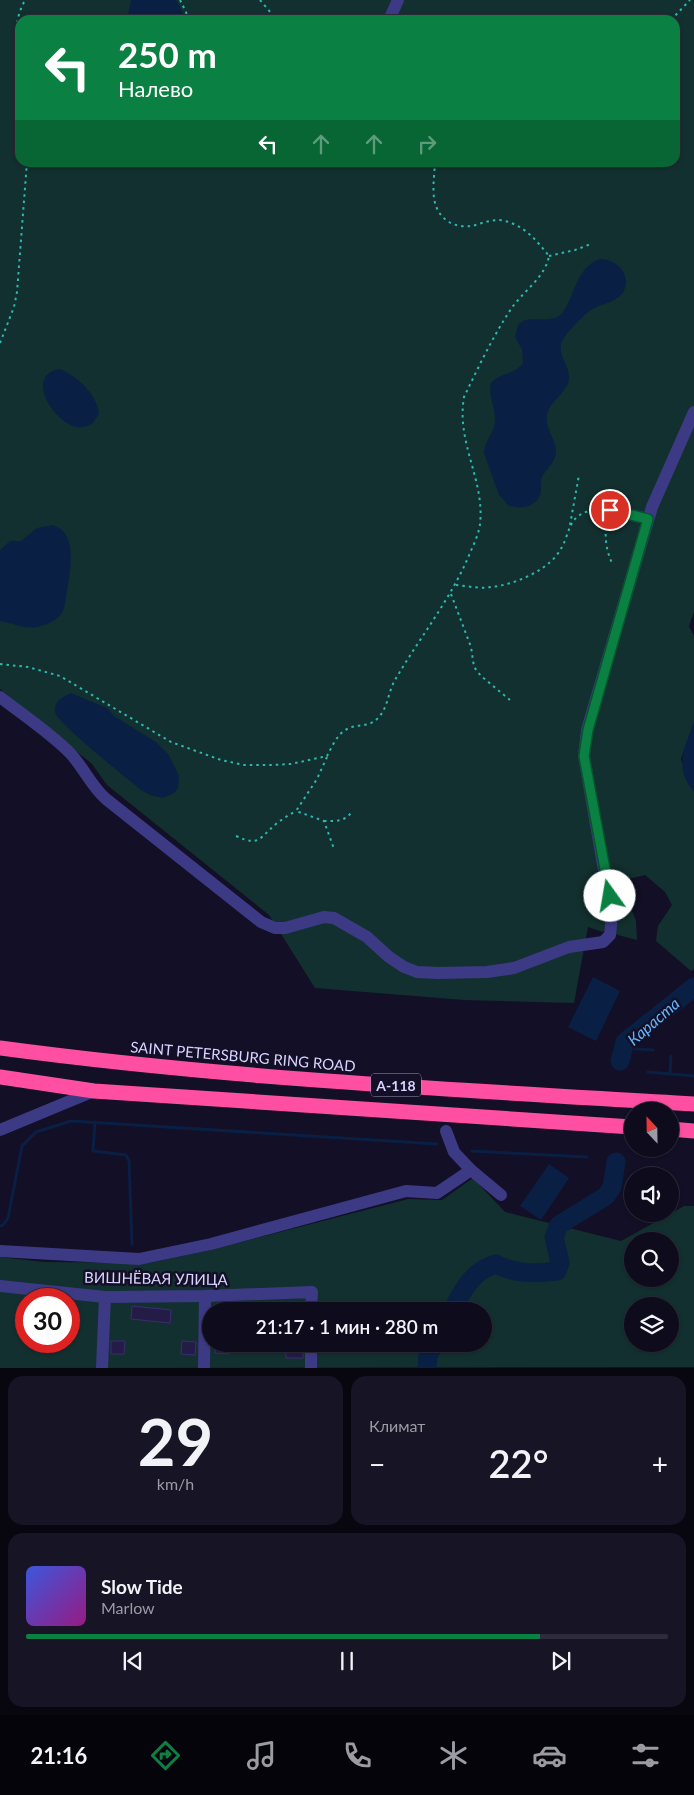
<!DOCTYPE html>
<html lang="ru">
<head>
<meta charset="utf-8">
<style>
  :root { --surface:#0e0b1c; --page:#171425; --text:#f1f3f6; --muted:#9b9ba3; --line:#2e2b3b; --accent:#0b8043 }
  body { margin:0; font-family:Lato,sans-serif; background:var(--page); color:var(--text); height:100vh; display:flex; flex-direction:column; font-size:19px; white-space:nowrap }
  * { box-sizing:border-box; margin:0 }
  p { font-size:16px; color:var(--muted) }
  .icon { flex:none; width:28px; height:28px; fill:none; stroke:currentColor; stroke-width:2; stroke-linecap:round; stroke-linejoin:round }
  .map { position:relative; height:1368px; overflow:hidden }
  .side { display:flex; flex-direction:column; gap:8px; padding:8px; background:#08060f; flex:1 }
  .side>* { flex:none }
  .banner { position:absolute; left:15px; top:15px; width:665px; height:152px; border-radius:15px; box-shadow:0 1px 4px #0004,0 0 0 1px var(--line); background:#0b8043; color:#fff; overflow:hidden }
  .needle { width:32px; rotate:338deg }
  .fabs { position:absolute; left:624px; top:1102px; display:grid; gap:10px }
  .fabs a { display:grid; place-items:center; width:55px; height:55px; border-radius:50%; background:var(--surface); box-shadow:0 1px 4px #0004,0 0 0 1px var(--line); font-size:25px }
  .speed { position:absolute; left:15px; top:1288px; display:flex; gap:10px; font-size:25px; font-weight:700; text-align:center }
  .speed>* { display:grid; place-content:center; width:65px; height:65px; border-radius:50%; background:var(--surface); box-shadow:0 1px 4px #0004,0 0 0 1px var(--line); line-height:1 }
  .speed .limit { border:8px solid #d22; background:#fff; color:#111 }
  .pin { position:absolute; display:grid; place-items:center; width:42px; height:42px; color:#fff; margin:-21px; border:2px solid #fff; border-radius:50%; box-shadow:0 1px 5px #0007 }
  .me { position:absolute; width:55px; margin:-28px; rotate:347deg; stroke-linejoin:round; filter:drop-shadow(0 0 4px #0008) }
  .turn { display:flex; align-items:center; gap:18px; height:105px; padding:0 20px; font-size:22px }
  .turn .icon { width:65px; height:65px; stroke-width:2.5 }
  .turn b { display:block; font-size:35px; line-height:42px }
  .lanes { display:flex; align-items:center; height:48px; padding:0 20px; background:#0003; justify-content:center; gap:25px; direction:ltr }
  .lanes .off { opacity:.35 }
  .big { font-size:38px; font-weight:600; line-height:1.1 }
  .side .card { flex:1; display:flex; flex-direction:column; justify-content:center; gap:8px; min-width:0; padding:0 18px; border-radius:15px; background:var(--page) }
  .side .dial { align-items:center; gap:0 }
  .dial b { font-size:65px; line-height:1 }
  .song { display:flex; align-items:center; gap:15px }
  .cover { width:60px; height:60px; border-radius:8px; background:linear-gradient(135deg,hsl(230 70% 55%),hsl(310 70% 35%)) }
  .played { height:5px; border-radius:2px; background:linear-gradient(90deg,var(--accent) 80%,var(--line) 80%) }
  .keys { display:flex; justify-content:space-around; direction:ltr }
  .heat { display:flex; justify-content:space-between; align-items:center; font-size:28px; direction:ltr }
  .side .tiles { flex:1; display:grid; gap:8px; grid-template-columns:1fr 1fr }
  .card:last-child { grid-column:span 2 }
  .trip { position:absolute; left:202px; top:1302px; width:290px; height:50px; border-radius:25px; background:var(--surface); box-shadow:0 1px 4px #0004,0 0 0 1px var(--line); font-weight:600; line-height:50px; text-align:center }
  .menu { display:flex; height:80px; justify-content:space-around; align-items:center; background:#06040b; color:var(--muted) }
  .menu .icon { width:35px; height:35px }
  .menu .selected { color:var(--accent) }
  .menu b { font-size:22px; color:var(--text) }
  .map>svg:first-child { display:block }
</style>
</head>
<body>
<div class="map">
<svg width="694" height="1368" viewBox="0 0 694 1368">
  <rect width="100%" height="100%" fill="#130f26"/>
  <g fill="#12302f" fill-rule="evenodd">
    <path d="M0 0H694V612L689 626 694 636V722L681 759 690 786 694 791V969L691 971 656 941 658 926 672 905 665 892 645 875 629 879V903L636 921 637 940 618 935 606 928 603 932 588 927 574 1003 464 1000 315 988 269 915 107 785 92 764 0 689ZM20 20H675V162H20Z"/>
    <path d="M473 1178 505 1212 621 1241 684 1206H694V1367L0 1368V1257L44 1262 149 1263 211 1250 408 1199 442 1200ZM632 1241H670V1279H632ZM26 1299H69V1341H26ZM632 1306H670V1344H632ZM211 1311H484V1344H211Z"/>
  </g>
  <g fill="#0a1f44">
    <path d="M131 0H176L184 15 183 20H127Z"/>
    <path d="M600 259C615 259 630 272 625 288 620 303 601 303 591 310 583 315 563 336 561 344 559 357 569 365 569 377 570 391 549 401 547 415 545 429 556 439 556 452 556 460 548 468 543 475 540 479 541 484 541 490 539 507 523 509 509 506L499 495 484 453C484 440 496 432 495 419 495 406 488 396 491 383 500 372 515 375 523 363L522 349 515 337 518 325C529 313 547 324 559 316 574 305 573 268 600 259Z"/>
    <path d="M60 369C77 376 97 394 99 414L92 424C87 426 82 428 77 427 55 424 23 375 60 369Z"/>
    <path d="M52 525C77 531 71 566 68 585 66 594 66 603 63 611 59 619 49 624 41 626 27 631 14 623 0 621V550L10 541H21L37 528Z"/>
    <path d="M71 693 107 708 114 716 156 742 169 755 179 776 178 788 174 793 163 798 150 795 141 790C129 780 56 722 55 712 53 701 63 697 71 693Z"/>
    <path d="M694 722V791C673 769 685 746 694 722Z"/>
    <path d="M593 977 620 991 596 1041 568 1027Z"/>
    <path d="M549 1164 569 1178 541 1220 520 1206Z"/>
  </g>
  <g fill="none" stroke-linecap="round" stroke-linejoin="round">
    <g stroke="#0a1f44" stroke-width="3">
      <path d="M624 1048 653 1050"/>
      <path d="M648 1072 694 1076"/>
      <path d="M670 1074 671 1056"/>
      <path d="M95 1122 93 1151 126 1155 129 1161 132 1244"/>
      <path d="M472 1151 587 1157"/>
      <path d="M0 1226 3 1225 8 1218 22 1146 36 1132 71 1121 437 1144"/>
    </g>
    <g stroke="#0a1f44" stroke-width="19">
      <path d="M620 1061 625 1042 694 987"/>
      <path d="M452 1311C462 1291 473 1270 496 1264 514 1274 536 1274 557 1271L560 1263 554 1237 559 1225 606 1196 612 1187 616 1162"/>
      <path d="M427 1368 428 1356 434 1344"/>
    </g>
  </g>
  <g fill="#241b47" stroke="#3b2d73">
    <path d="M132 1306 171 1310 170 1323 131 1319Z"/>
    <path d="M111 1341H125L124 1354H111Z"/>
    <path d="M182 1341 196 1342 195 1355 181 1354Z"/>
    <path d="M216 1344H230L229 1354 215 1353Z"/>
    <rect x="286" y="1344" width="17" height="14"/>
  </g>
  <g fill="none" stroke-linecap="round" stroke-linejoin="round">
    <g stroke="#2fb8b0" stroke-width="2" stroke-dasharray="2.5 4" stroke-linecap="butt">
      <path d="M180 0 186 12 188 20"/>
      <path d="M260 0 277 20"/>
      <path d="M671 20 690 0"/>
      <path d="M20 55C16 33 14 21 25 0"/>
      <path d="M549 256 575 250 591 244"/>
      <path d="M0 343 14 307 17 292 27 162"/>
      <path d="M607 521C604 536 606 551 613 565"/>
      <path d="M570 525 579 475"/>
      <path d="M456 585C467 586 479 589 491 587 512 585 542 573 556 556 574 534 562 514 599 509"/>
      <path d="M451 594 471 647 474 667 481 676 510 700"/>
      <path d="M0 664 28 667 60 676 171 742 221 760 244 765H272L291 764 327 756C332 747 337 734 347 729 358 723 369 728 378 718 388 708 388 692 395 680 420 637 451 599 470 553 474 544 479 533 480 524 485 480 456 443 464 397 478 368 493 336 511 309 523 291 545 278 549 256 537 241 525 226 505 221 494 218 483 223 472 226 465 227 455 226 449 222 428 209 434 184 435 162"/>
      <path d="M327 757 317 779 296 811 324 821 334 849"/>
      <path d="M324 821C335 821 346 822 352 811"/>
      <path d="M236 836C260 847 259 838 276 824 282 819 289 815 296 811"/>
    </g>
    <g stroke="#3d3a85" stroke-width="12">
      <path d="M389 20 398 0"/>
      <path d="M609 510 648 519"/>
      <path d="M0 697C23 715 49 732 70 753 84 768 91 786 106 799L261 922 275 928H285L324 917 334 918 367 937 389 957 404 967 417 972 438 973 487 972 514 968 569 947 603 942 610 935 612 916 584 756 587 730 652 507 694 412"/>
      <path d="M0 1130 94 1091"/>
      <path d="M446 1131 454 1152 471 1170 501 1195"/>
      <path d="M0 1251 139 1259 211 1244 406 1191 437 1193 471 1170"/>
      <path d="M0 1286 105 1297 205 1296 312 1292 311 1311"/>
      <path d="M102 1368 105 1297"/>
      <path d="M204 1368 205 1296"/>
      <path d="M311 1368V1344"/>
    </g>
    <g stroke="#ff4fa3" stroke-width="15">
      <path d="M0 1048C230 1079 463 1090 694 1104"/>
      <path d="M0 1077 94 1091 632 1127"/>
      <path d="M670 1129 694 1131"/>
    </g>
  </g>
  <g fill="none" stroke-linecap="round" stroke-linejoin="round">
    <defs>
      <path id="route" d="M610 510 648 519 588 730 584 756 610 896"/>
    </defs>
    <use href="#route" stroke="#07532c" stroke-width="12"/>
    <use href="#route" stroke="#0b8043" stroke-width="9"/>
  </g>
  <g text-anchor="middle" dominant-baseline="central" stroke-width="5" stroke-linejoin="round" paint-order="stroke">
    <rect fill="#130f26" stroke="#9e99be" stroke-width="1" x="371" y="1073.5" width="50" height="23" rx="4"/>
    <g font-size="14" font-weight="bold" fill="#d9d4ff">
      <text x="396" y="1085">А-118</text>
    </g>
    <g font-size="15" fill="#d9d4ff" stroke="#130f26">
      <text transform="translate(243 1056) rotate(5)">SAINT PETERSBURG RING ROAD</text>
      <text transform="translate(156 1278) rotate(1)">ВИШНЁВАЯ УЛИЦА</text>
    </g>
    <g font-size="16" font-style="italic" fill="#62b6ff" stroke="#130f26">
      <text transform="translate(653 1021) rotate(-41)">Караста</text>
    </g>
  </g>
</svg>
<div class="fabs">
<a><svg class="needle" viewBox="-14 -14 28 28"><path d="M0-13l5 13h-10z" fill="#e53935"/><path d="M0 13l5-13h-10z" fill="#9b9ba3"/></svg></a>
<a><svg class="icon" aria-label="sound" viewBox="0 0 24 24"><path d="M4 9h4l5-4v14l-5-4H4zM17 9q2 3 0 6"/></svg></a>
<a><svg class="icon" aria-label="search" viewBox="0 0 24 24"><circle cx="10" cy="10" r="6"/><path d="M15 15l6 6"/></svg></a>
<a><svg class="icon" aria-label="layers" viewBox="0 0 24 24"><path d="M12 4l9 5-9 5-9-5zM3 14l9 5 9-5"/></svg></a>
</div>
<div class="speed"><div class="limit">30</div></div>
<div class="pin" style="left:610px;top:510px;background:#d93025"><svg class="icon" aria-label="arrive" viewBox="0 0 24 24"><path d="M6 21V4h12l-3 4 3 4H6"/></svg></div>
<svg class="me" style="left:610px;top:896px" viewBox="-20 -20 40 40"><circle r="19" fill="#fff"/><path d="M0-13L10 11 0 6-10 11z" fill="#0b8043"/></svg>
<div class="trip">21:17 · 1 мин · 280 m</div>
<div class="banner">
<div class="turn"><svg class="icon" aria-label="left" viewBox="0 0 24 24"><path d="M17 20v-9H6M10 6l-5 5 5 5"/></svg><div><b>250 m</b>Налево</div></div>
<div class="lanes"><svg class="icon" aria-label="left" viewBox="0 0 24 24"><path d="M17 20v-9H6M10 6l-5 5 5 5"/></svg><svg class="icon off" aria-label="ahead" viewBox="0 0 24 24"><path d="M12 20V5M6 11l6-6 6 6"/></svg><svg class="icon off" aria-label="ahead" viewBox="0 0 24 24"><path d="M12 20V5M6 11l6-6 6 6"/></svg><svg class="icon off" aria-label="right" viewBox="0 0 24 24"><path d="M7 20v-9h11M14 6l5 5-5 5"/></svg></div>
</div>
</div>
<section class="side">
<div class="tiles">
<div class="card dial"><b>29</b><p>km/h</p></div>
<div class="card"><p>Климат</p>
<div class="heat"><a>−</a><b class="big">22°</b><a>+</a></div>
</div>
<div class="card">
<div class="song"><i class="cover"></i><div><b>Slow Tide</b><p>Marlow</p></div></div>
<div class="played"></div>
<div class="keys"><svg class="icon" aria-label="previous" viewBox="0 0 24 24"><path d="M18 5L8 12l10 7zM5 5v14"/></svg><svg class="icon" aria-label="pause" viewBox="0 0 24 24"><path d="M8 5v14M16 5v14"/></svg><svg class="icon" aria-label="next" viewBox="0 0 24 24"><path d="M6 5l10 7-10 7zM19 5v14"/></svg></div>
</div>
</div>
</section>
<nav class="menu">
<b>21:16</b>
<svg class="icon selected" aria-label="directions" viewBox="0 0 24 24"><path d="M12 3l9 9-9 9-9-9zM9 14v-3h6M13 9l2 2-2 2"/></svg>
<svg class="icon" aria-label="music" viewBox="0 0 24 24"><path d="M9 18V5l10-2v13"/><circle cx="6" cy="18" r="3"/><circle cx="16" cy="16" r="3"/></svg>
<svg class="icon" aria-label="phone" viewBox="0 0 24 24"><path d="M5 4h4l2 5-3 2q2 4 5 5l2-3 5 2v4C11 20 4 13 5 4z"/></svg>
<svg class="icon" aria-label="climate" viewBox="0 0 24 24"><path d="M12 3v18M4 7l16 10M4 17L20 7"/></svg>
<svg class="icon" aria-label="car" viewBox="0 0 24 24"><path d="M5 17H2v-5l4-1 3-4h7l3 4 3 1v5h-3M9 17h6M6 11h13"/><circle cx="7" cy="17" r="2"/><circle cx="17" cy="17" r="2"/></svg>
<svg class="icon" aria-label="filters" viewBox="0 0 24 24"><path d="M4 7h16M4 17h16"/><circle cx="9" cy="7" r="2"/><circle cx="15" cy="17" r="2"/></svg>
</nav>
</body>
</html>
